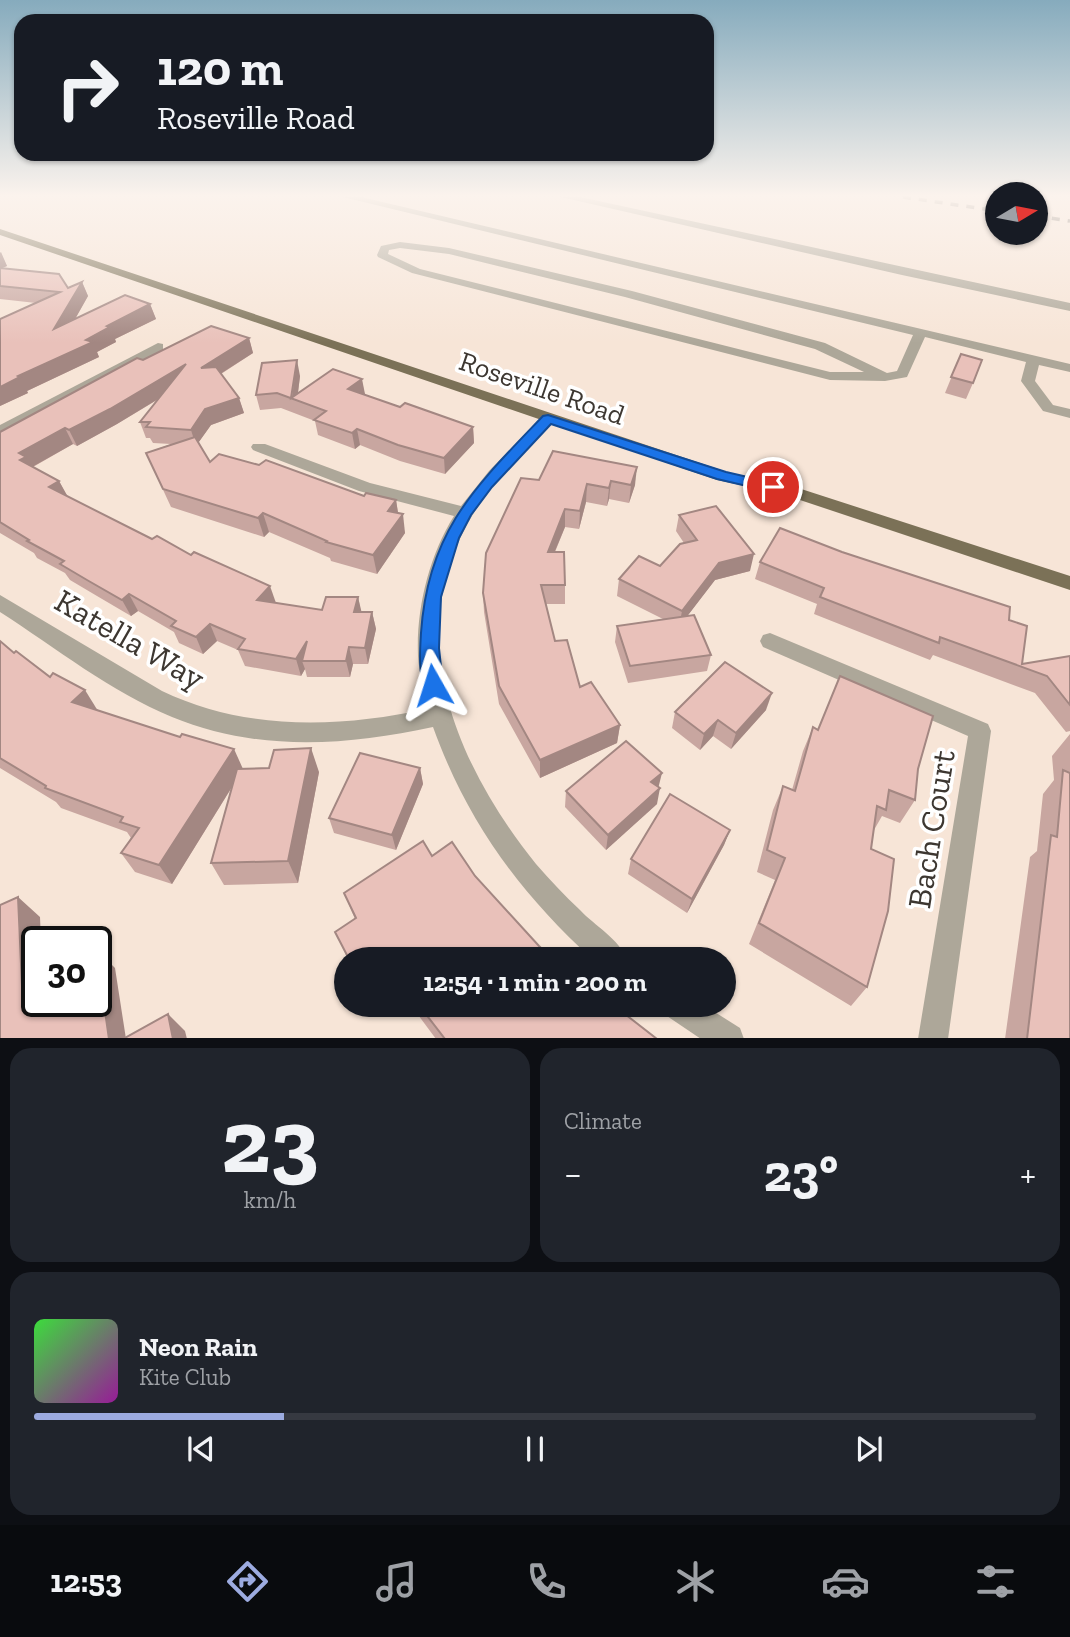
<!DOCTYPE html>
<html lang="en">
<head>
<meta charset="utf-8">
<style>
  :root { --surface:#171b24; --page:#20242c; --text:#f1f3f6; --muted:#9ea1a6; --line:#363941; --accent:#9cabe0 }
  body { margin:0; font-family:"Zilla Slab",serif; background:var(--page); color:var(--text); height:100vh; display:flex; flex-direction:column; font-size:26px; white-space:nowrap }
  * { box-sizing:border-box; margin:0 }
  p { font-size:23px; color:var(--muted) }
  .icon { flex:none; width:38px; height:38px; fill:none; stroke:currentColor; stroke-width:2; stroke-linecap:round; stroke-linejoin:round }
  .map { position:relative; height:1038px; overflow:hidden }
  .panel { display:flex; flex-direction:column; gap:10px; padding:10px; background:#0d0f14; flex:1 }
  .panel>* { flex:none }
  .hud { position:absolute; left:14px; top:14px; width:700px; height:147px; border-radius:21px; box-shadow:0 2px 5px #0004; background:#171b24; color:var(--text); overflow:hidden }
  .needle { width:46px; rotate:80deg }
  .controls { position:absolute; left:985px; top:182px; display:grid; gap:14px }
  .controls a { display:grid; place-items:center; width:63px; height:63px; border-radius:50%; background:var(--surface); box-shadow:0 2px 5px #0004; font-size:35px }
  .speed { position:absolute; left:21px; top:926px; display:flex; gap:14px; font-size:35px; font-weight:700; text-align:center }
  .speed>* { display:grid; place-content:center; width:91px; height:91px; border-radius:50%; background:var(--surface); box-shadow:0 2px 5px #0004; line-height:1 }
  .speed .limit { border:4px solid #111; border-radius:10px; background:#fff; color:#111 }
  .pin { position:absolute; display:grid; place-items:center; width:60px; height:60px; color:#fff; margin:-30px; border:4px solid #fff; border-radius:50%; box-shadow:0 2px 7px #0007 }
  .me { position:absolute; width:77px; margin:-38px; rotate:354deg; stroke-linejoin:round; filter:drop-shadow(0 0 5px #0008) }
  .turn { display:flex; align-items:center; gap:24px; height:147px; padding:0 28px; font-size:32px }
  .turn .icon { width:91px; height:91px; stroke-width:2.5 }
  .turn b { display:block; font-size:49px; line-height:60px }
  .big { font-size:52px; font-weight:800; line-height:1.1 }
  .panel .card { flex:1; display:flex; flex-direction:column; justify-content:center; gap:10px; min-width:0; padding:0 24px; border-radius:21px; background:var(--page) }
  .panel .dial { align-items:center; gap:0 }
  .dial b { font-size:91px; line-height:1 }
  .song { display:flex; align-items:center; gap:21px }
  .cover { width:84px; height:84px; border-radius:10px; background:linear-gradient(135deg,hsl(120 70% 55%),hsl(300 70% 35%)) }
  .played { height:7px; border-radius:4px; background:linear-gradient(90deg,var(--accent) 25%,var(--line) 25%) }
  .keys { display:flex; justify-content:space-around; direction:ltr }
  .heat { display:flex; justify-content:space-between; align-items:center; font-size:38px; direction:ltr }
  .panel .tiles { flex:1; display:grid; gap:10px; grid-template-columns:1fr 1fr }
  .card:last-child { grid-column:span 2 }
  .trip { position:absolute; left:334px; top:947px; width:402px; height:70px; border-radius:35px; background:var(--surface); box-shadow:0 2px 5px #0004; font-weight:800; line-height:70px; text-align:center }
  .menu { display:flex; height:112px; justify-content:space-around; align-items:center; background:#090b0e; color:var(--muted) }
  .menu .icon { width:49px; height:49px }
  .menu .selected { color:var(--accent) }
  .menu b { font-size:32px; color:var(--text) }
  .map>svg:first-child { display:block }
</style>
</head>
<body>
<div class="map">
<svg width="1070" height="1039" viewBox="0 0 1070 1039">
  <rect width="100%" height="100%" fill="#f7e5d7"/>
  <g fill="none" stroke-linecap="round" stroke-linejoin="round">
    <g fill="#ada799" fill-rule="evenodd">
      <path d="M343 197H361L1070 364V372L1039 365 1035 381 1053 405 1070 409V418L1043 411 1021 381 1026 362 925 337 907 377 885 381 830 380 412 273 378 257 377 255 381 246 400 242 449 248 632 291 825 343 887 373 897 371 913 335ZM400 248 449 254 625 297 815 349 864 372H830L420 269 388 254 389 250Z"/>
      <path d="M561 197H580L1070 303V311L902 275Z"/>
      <path d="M158 343 163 344V350L0 436V425Z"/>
      <path d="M548 414 553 416 556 419 553 422C523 453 489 484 468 523 402 641 459 768 536 864 550 880 565 896 580 910 595 926 619 939 627 959H592C518 891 467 821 433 727 345 746 257 752 172 717 111 692 56 648 0 612V595L162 691C246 731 338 728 427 709 424 692 419 673 418 656 416 609 429 556 454 516L359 491 253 450 251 447 253 444H265L370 483 461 506 489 471 543 416Z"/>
      <path d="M770 633 988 724 991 731 948 1039H918L968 736 763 647 760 641 763 635Z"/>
      <path d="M659 1004H702L740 1028 744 1039H701L664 1014Z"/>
    </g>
    <path fill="#7b7157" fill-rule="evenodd" d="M0 229 727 472 795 487 1070 576V590L785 495 717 480 0 235Z"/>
    <g stroke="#685f57" stroke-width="3.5" stroke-dasharray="8 8" stroke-linecap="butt">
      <path d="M903 197 998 211"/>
      <path d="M1036 216 1070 221"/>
    </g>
  </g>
  <g fill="#c8a6a0">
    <path d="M0 252 7 266 1 268 68 288 82 282 88 296 75 319 150 304 156 319 115 339 116 342 97 352 99 357 27 391 28 393 0 406V319L36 303 0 299Z"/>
    <path d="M249 338 253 353 221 374 239 398 244 413 211 425 198 443 210 462 364 496 396 500 398 513 405 533 377 574 331 561 330 558 269 532 264 537 171 507 146 453 171 444 153 443 150 438H146L140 422 157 400 117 424 77 446 73 444 33 467 59 481 67 496 276 603 322 610 358 597 361 612H372L376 629 368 664H353L350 677H307L305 669 301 676 245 666 238 650 217 641 203 654 179 643 174 632 138 611 131 616 97 596 70 580 65 573 37 558 34 553 0 533V432L143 360Z"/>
    <path d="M961 354 973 383 966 399 945 393Z"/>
    <path d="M300 376 298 393 365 394 364 395 400 407 473 427 474 443 445 474 400 461 360 445 355 449 318 435 315 421 281 408 260 410 256 395Z"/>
    <path d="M553 451 635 485 629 503 609 499 607 506 586 502 579 529 565 527 555 552 565 585V604H546L555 641 580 687 620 725 617 743 540 778 499 704 484 612 483 593Z"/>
    <path d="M679 515 750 571 715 580 687 616 711 655 707 671 628 683 615 642 617 626 663 619 617 596 619 579 660 566 684 543 676 531Z"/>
    <path d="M760 562 1009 620 1022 664 1070 656V731L1066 732 1035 693 933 655 930 660 814 614 817 604 755 579Z"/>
    <path d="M0 641 14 653 98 710 243 769 319 772 298 883 224 885 211 863 232 787 172 884 135 872 121 853 131 838 127 832 61 808 56 802 0 768Z"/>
    <path d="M840 676 918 769 915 800 900 823 882 816 874 830 871 849 867 987 851 1006 749 944 775 880 757 872 773 810 783 786 792 790 803 751 813 727 818 729Z"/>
    <path d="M766 710 731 749 713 736 700 750 672 728 675 712Z"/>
    <path d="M1070 734V1039H1005L1030 857 1037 851 1043 794 1054 780 1052 756Z"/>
    <path d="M420 768 423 784 396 850 334 833 329 818Z"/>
    <path d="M566 791 657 804 606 850 565 807Z"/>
    <path d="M730 830 724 845 687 913 628 874 631 859Z"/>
    <path d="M432 856 475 876 539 946 552 959H348L335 932 355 919 344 893Z"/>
    <path d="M410 1004H599L602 1008 657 1039H436Z"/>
  </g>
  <g fill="#a38782">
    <path d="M1 252 7 266 0 269V253Z"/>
    <path d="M82 282 88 296 61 344 54 329Z"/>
    <path d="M150 304 156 319 115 339 116 342 97 352 99 357 27 391 28 393 0 406V387L18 376 86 340 107 326Z"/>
    <path d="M249 338 253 353 206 383 201 368Z"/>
    <path d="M297 360 300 376 297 400 292 398Z"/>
    <path d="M186 364 191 379 117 424 77 446 69 430Z"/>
    <path d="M362 379 365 394 351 405 348 389Z"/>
    <path d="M239 398 244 413 211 425 196 446 191 430 205 409Z"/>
    <path d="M473 427 474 443 445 474 444 458Z"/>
    <path d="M65 428 73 444 32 467 20 460 19 453Z"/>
    <path d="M357 429 360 445 355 449 352 433Z"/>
    <path d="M637 467 635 485 629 503 631 485Z"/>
    <path d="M59 481 68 497 49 487Z"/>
    <path d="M611 481 609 499 607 506 609 488Z"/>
    <path d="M587 484 586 502 579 529 580 511Z"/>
    <path d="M396 500 399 519 388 511Z"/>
    <path d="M565 509V527L547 570 548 552Z"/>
    <path d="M263 513 269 532 264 537 258 518Z"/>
    <path d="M403 514 405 533 377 574 373 555Z"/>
    <path d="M754 554 750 571 715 580 679 627 682 611 719 563Z"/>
    <path d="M270 586 276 603 257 600Z"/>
    <path d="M129 594 138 611 131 616 122 600Z"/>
    <path d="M358 597 362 614 354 612Z"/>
    <path d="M372 612 376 629 368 664 365 648Z"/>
    <path d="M210 624 217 641 203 654 196 637Z"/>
    <path d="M307 641 302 661 305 669 301 676 296 659Z"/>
    <path d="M349 647 353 664 350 677 346 661Z"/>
    <path d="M85 690 98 711 72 702Z"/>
    <path d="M772 693 766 710 731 749 736 733Z"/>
    <path d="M718 720 713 736 700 750 704 734Z"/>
    <path d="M620 725 617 743 540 778V760Z"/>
    <path d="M311 748 319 772 298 883 288 861Z"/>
    <path d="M234 749 243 769 172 884 159 865Z"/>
    <path d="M420 768 423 784 396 850 392 835Z"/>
    <path d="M662 773 658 789 651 782Z"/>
    <path d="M660 788 657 804 606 850 608 835Z"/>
    <path d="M730 830 724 845 687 913 692 899Z"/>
    <path d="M18 897 40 917 41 942H37V997L22 986Z"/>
    <path d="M96 949 115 968 126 1039H109Z"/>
    <path d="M378 952 381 959H368Z"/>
    <path d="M168 1014 185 1031 187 1039H173Z"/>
  </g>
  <g fill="#e9c1ba" stroke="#a38782" stroke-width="2">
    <path d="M0 268 59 274 68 288 82 282 54 329 125 295 150 304 107 326 110 327 86 340 93 342 18 376 20 377 0 387V319L60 292 0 286Z"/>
    <path d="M211 326 249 338 201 368 216 367 239 398 205 409 191 430 146 427 150 422H140L186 364 110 409 69 430 65 428 19 453 26 457 20 460 59 481 49 487 152 539 157 536 191 555 194 552 270 586 257 600 322 610 326 597H358L354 612H372L365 648 349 647 346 661H302L307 641 296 659 238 649 245 639 210 624 196 637 171 626 176 621 129 594 122 600 87 580 60 564 64 561 27 541 29 540 0 522V432L137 358 143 360Z"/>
    <path d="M961 354 982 360 973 383 951 377Z"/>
    <path d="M297 360 291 398 333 369 362 379 348 389 400 407 405 403 473 427 444 458 398 445 357 429 352 433 314 420 326 411 277 393 256 395 262 363Z"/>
    <path d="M195 437 210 462 219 454 259 465 266 460 364 496 366 493 396 500 388 511 403 514 373 555 326 542 327 541 263 513 258 518 163 489 146 453Z"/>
    <path d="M553 451 637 467 631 485 611 481 609 488 587 484 580 511 565 509 548 552H564L565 585H541L555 641 567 640 580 687 591 682 620 725 540 760 499 686 483 593 486 553 521 478 539 480Z"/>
    <path d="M716 506 754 554 719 563 682 611 619 579 639 556 660 566 680 544 697 540 679 515Z"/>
    <path d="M780 528 842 552 1010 607 1009 620 1027 626 1022 664 1070 656V705L1047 676 940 637 939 643 820 597 824 588 760 562Z"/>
    <path d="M694 615 711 655 630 666 617 626Z"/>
    <path d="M0 641 14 653 16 651 50 677 53 673 85 690 72 702 180 737 182 734 234 749 159 865 121 853 139 828 120 822 123 817 45 788 46 786 0 758Z"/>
    <path d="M725 662 772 693 736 733 718 720 704 734 675 712Z"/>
    <path d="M840 676 933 716 918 769 915 800 889 790 886 810 877 806 871 849 894 859 888 911 867 987 759 923 785 858 767 850 783 786 795 791 813 727 818 730Z"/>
    <path d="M626 741 662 773 651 782 660 788 608 835 566 791Z"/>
    <path d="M311 748 288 861 211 863 237 769 269 768 274 750Z"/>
    <path d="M360 753 420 768 392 835 329 818Z"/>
    <path d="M1063 770 1070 773V1039H1027L1051 835 1057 837Z"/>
    <path d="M670 794 730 830 692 899 631 859Z"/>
    <path d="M423 841 432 856 452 842 475 876 539 946 552 959H383L378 952 368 959H349L335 932 356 918 344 893Z"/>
    <path d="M18 897 22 986 37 979V1001H96V949L109 1039H0V905Z"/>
    <path d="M418 1004H599L602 1008 604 1004H612L657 1039H445Z"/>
    <path d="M168 1014 173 1039H123Z"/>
  </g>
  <linearGradient id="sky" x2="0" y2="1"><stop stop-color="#86abbd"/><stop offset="0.57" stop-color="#fbf3ed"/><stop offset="1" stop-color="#fbf3ed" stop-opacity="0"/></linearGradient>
  <rect width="1070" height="343" fill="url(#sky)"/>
  <path fill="#1a73e8" stroke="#114b97" stroke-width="2" d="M548 415 726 472 778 484 780 487 773 492 717 479 551 424 492 487 471 515 459 538 441 597 439 648 443 685 440 691 433 693 426 691C418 675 420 650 421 633 428 530 476 486 543 416Z"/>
  <g text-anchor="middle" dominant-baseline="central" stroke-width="7" stroke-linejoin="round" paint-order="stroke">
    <g font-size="28" fill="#3d3731" stroke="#fff">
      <text transform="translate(542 388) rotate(19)">Roseville Road</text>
    </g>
    <g font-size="33" fill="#3d3731" stroke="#fff">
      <text transform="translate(130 639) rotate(30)">Katella Way</text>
      <text transform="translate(931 829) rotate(-81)">Bach Court</text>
    </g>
  </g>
</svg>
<div class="controls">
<a><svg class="needle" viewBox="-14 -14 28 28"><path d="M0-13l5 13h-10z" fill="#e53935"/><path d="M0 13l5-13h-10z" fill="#9ea1a6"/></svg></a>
</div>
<div class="speed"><div class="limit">30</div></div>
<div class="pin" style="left:773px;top:487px;background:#d93025"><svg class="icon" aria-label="arrive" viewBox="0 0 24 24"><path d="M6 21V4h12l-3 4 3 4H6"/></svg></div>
<svg class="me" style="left:433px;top:685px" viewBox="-20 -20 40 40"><path d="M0-17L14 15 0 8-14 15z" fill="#1a73e8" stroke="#fff" stroke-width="4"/></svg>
<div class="trip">12:54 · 1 min · 200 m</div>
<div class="hud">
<div class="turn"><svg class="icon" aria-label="right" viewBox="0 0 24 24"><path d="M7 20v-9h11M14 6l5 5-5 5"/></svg><div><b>120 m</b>Roseville Road</div></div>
</div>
</div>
<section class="panel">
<div class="tiles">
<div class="card dial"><b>23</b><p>km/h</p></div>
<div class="card"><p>Climate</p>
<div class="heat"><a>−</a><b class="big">23°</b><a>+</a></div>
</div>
<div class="card">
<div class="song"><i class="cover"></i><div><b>Neon Rain</b><p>Kite Club</p></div></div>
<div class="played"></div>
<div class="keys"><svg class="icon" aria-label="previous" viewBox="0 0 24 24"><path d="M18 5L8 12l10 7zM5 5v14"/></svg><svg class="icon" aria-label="pause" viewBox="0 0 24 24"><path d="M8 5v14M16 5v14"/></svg><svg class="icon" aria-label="next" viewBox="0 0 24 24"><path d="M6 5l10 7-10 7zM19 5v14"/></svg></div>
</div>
</div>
</section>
<nav class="menu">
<b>12:53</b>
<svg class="icon selected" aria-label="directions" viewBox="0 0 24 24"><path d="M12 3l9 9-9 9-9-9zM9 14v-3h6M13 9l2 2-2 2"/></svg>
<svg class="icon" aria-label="music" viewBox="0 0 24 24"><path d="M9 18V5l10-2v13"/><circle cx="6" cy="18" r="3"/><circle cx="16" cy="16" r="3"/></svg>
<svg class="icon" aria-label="phone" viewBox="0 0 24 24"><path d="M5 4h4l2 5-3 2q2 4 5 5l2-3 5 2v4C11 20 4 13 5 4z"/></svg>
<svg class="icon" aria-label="climate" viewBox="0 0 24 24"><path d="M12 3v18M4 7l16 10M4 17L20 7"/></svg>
<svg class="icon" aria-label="car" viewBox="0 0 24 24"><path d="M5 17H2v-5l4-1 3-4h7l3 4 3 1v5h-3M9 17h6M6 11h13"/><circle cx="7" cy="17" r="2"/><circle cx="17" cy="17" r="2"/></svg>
<svg class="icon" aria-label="filters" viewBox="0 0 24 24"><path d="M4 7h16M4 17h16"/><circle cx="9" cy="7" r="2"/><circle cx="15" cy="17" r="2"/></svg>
</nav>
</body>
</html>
